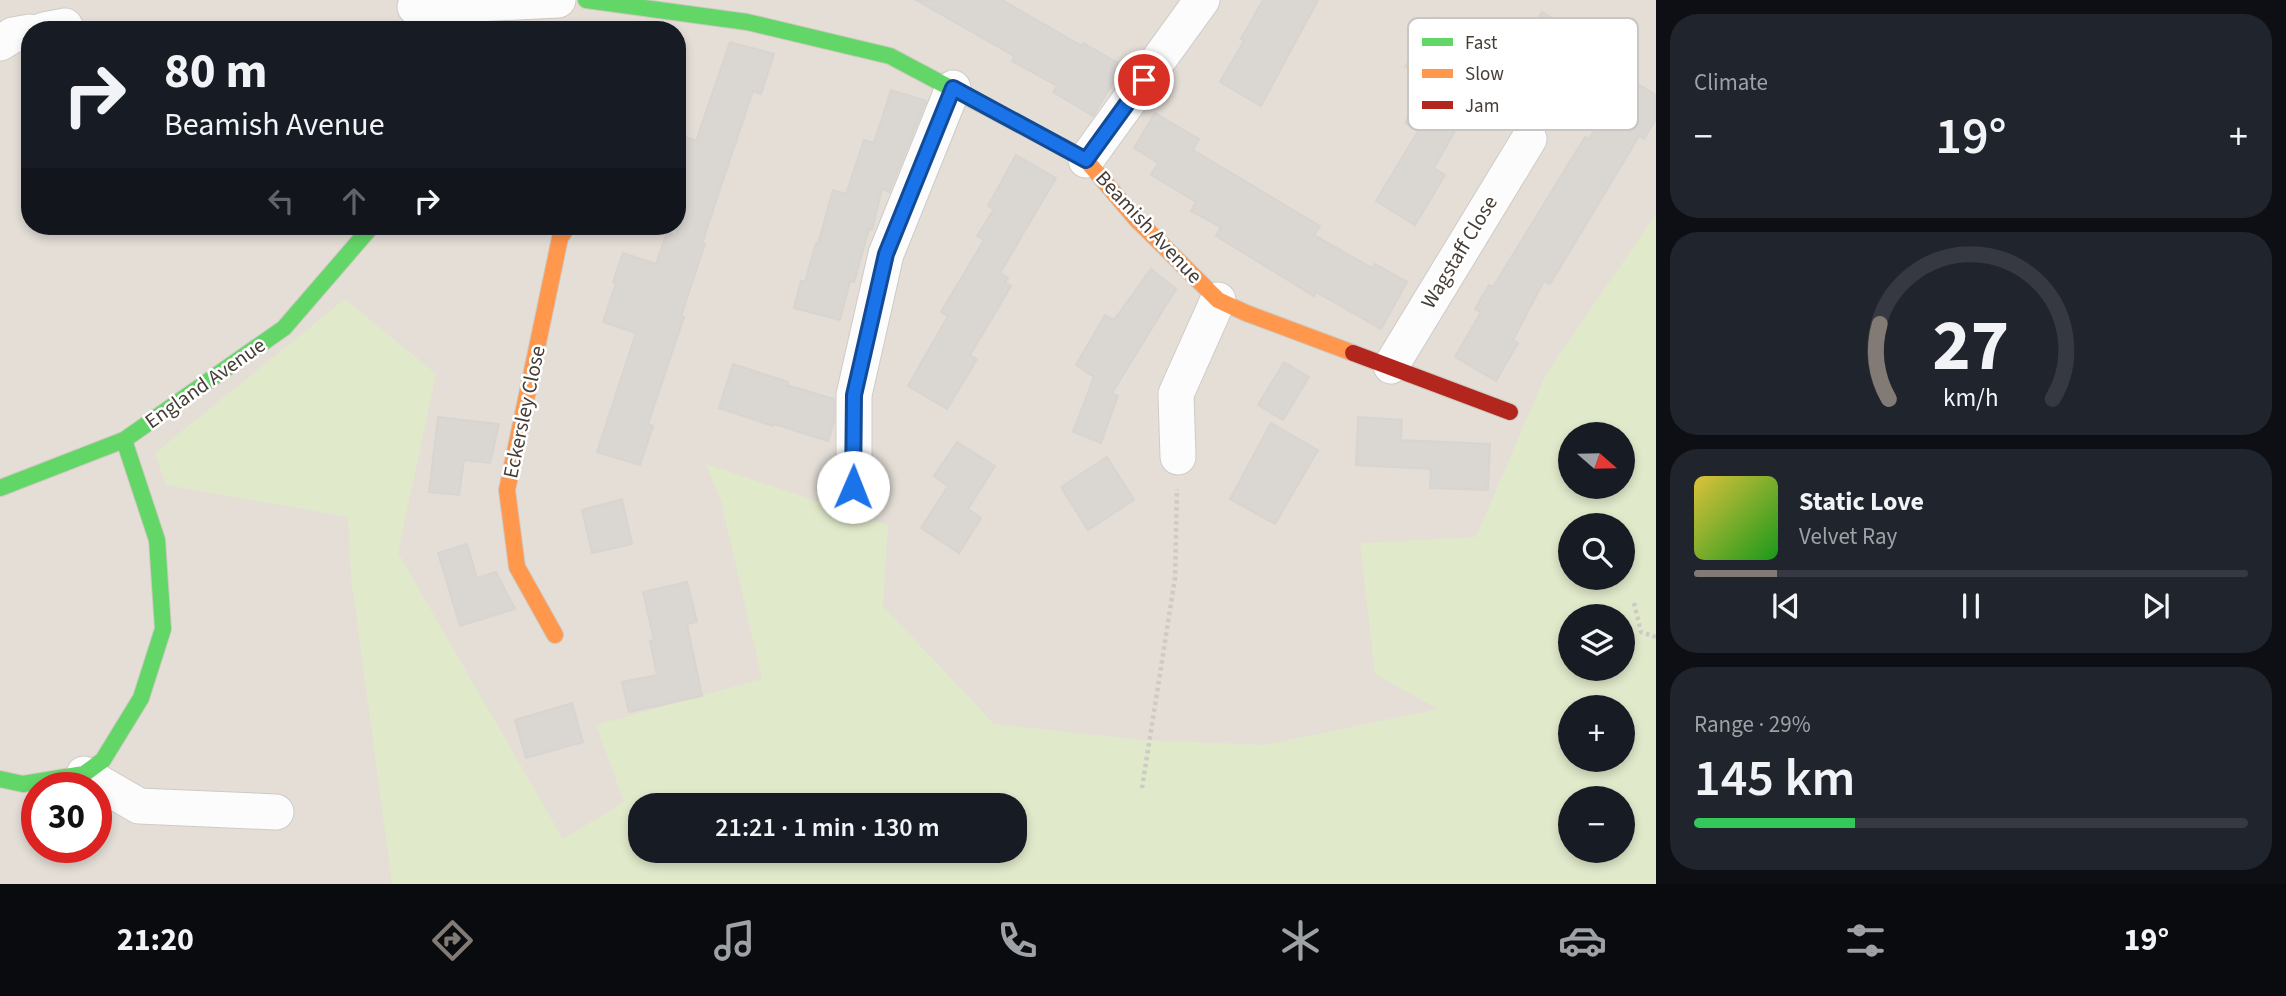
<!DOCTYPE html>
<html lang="en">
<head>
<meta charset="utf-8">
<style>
  :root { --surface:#171b24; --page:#20242c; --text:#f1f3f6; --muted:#9ea1a6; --line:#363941; --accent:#827b75 }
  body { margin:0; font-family:"Source Sans 3",sans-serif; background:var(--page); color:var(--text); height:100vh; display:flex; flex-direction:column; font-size:26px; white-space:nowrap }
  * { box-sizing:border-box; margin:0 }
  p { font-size:23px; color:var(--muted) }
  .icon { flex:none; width:38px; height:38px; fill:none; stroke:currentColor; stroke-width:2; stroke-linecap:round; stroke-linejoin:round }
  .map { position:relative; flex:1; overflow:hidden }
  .panel { display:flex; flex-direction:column; gap:14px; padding:14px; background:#0d0f14; width:630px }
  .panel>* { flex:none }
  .hud { position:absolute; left:21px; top:21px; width:665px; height:214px; border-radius:28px; box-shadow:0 4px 10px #0003; background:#171b24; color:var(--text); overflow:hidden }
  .needle { width:46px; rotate:110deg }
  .tools { position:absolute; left:1558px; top:422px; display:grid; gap:14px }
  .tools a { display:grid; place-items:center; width:77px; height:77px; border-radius:50%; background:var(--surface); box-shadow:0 4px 10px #0003; font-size:35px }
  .speed { position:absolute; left:21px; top:772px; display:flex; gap:14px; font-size:35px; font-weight:700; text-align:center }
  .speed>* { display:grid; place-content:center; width:91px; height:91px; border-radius:50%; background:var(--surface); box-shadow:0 4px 10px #0003; line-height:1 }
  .speed .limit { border:10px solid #d22; background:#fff; color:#111 }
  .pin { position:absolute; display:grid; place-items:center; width:60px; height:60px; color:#fff; margin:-30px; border:4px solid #fff; border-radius:50%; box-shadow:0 2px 7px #0007 }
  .me { position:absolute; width:77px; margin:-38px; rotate:1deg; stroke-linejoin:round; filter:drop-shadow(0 0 5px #0008) }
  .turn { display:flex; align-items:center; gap:24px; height:147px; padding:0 28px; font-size:32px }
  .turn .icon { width:91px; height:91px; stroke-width:2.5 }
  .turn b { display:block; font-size:49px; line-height:60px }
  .lanes { display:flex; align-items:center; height:66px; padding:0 28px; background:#0003; justify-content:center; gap:35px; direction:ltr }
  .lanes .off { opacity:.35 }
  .big { font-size:52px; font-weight:600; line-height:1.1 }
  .panel .tile { flex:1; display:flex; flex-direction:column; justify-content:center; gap:10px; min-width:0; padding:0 24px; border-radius:28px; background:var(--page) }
  .panel .dial { align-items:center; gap:0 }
  .dial svg { height:182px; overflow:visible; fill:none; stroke:var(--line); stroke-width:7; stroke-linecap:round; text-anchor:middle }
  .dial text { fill:var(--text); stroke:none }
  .song { display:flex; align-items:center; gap:21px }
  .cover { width:84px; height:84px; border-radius:10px; background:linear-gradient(135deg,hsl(50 70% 55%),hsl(120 70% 35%)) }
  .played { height:7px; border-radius:4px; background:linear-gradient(90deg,var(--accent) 15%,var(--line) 15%) }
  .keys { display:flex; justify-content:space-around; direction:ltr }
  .heat { display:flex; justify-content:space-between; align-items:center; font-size:38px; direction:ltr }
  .charge { height:10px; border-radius:5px; background:linear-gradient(90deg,#34c759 29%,var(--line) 0) }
  .trip { position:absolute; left:628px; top:793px; width:399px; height:70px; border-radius:28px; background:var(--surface); box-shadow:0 4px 10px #0003; font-weight:600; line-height:70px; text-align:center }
  .tab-bar { display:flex; height:112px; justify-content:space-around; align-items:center; background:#090b0e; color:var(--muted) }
  .tab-bar .icon { width:49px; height:49px }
  .tab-bar .on { color:var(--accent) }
  .tab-bar b { font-size:32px; color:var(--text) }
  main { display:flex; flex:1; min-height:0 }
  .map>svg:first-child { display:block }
</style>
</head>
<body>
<main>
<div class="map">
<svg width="1656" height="884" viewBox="0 0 1656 884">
  <rect width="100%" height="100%" fill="#f0edea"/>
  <path fill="#e4ded7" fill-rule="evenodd" d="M0 0H1656V884H0ZM30 30H677V226H30ZM1570 434H1622V486H1570ZM1570 525H1622V578H1570ZM1570 616H1622V668H1570ZM1570 707H1622V760H1570ZM37 788H96V847H37ZM1570 798H1622V850H1570ZM640 805H1015V850H640Z"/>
  <path fill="#e1e9cb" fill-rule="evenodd" d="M1656 214V884H392L351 577 348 517 166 485 155 453 345 299 436 374 398 553 563 839 624 802 596 725 762 679 721 501 706 464 888 525 883 606 994 724 1143 740 1264 745 1438 709 1375 674 1360 543 1476 537 1546 374ZM1570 434H1622V486H1570ZM1570 525H1622V578H1570ZM1570 616H1622V668H1570ZM1570 707H1622V760H1570ZM1570 798H1622V850H1570ZM640 805H1015V850H640Z"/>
  <g fill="#dad6d2" stroke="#d8d4d0" stroke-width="2">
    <path d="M916 0H1002L1082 46 1083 43 1123 66 1093 116 1053 92 1057 86 1012 61 1014 56Z"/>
    <path d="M1263 0H1318L1261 106 1220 82 1244 41 1241 39Z"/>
    <path d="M1542 12 1583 36 1560 74 1519 50Z"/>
    <path d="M1435 17 1474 41 1445 91 1405 67Z"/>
    <path d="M730 42 774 54 761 94 753 91 721 186 702 244H705L681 316 684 317 648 424 653 426 640 465 597 452 636 333 603 322 616 283 613 282 623 253 656 264 667 232 677 235V134L696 141Z"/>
    <path d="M1626 77 1656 95V119L1644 139 1639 136 1550 284 1544 281 1513 340 1518 343 1496 381 1455 357 1481 312 1475 309 1489 285 1493 287 1585 137 1589 139Z"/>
    <path d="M891 90 926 101 889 192 882 189 872 230 869 229 854 282 850 281 840 320 794 308 801 281 805 282 816 243 818 244 833 190 846 194 864 140 874 143Z"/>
    <path d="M1418 99 1460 122 1434 168 1445 175 1415 225 1376 201 1418 131 1405 123Z"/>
    <path d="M1155 113 1199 139 1193 150 1320 226 1314 235 1372 268 1375 264 1407 282 1381 329 1316 292 1314 296 1216 236 1221 227 1191 211 1196 202 1151 175 1158 163 1134 148Z"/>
    <path d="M1016 155 1056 178 1000 273 1008 278 1005 282 1011 286 970 355 977 359 947 409 908 386 948 316 941 312 984 240 977 236 994 209 988 206Z"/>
    <path d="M1151 269 1176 289 1112 393 1118 396 1101 443 1073 432 1094 377 1076 365 1105 315 1114 320Z"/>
    <path d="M1284 362 1309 377 1283 420 1258 405Z"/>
    <path d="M733 364 788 382 787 385 834 399V422L828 441 774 424 773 426 719 408Z"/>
    <path d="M438 417 499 424 490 463 464 460 459 495 429 492Z"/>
    <path d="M1358 417 1402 420 1401 440 1490 444 1488 490 1430 488 1431 469 1356 465Z"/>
    <path d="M1271 423 1318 450 1275 524 1230 499Z"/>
    <path d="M957 442 995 466 968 509 981 518 959 553 921 528 948 486 934 476Z"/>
    <path d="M1107 457 1134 500 1088 530 1061 487Z"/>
    <path d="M622 499 632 544 592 553 582 510Z"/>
    <path d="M467 544 477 578 496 572 515 609 460 626 438 553Z"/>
    <path d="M687 582 697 622 687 624 702 696 629 712 622 682 657 675 650 641 654 640 643 592Z"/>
    <path d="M572 703 583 742 526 758 515 720Z"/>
  </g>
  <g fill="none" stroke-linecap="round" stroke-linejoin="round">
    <defs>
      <g id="street">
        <path d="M415 7 558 0"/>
        <path d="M44 30 65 26"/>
        <path d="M0 43 13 35 30 32"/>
        <path d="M1086 160 1202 0"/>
        <path d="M1391 366 1529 139"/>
        <path d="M1178 457 1176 394 1218 300"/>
        <path d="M854 487V395L886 254 953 88"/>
        <path d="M84 774 139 806 276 812"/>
      </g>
      <g id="fast">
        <path d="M586 0 747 22 890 56 1022 126"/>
        <path d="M0 488 124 440 284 328 372 226"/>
        <path d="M0 779 23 784 84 774 103 760 141 698 163 629 157 540 124 440"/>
      </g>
      <g id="slow">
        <path d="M1022 126 1086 160 1136 219 1218 300 1246 313 1353 353"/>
        <path d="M555 635 517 567 507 490 560 238 568 226"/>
      </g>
      <path id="jam" d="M1353 353 1510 412"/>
    </defs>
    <use href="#street" stroke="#cecbc7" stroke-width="37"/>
    <use href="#fast" stroke="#cfc9c1" stroke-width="18"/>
    <use href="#slow" stroke="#cfc9c1" stroke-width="18"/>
    <use href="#jam" stroke="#cfc9c1" stroke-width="18"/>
    <g stroke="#cecbc7" stroke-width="4.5" stroke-dasharray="3.5 3.5" stroke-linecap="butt">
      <path d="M1634 603 1641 632 1656 637"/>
      <path d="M1142 788 1175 578 1177 489"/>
    </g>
    <use href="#street" stroke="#fdfcfc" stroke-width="35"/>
    <use href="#fast" stroke="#63d668" stroke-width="16"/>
    <use href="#slow" stroke="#ff974d" stroke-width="16"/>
    <use href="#jam" stroke="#b3261e" stroke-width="16"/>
  </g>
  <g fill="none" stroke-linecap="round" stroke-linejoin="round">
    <defs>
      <path id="route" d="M853 487 854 395 886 254 953 88 1086 160 1144 80"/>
    </defs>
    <use href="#route" stroke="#114b97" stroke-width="18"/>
    <use href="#route" stroke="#1a73e8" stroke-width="12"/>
  </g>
  <g text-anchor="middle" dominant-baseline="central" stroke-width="5" stroke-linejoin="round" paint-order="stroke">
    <g font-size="21" fill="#463e36" stroke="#fff">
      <text transform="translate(1149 227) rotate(47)">Beamish Avenue</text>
      <text transform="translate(1459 252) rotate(-59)">Wagstaff Close</text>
      <text transform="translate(205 383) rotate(-35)">England Avenue</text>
      <text transform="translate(524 412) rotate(-78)">Eckersley Close</text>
    </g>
  </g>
  <rect x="1408" y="18" width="230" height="112" rx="10" fill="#fff" stroke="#c8c5c3" stroke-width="2"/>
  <rect x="1422" y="38" width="31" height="8" fill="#63d668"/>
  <rect x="1422" y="69" width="31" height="9" fill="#ff974d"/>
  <rect x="1422" y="101" width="31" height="8" fill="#b3261e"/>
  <g font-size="19" fill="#463e36">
    <text x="1465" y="49">Fast</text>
    <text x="1465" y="80">Slow</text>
    <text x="1465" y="112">Jam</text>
  </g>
</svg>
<div class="tools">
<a><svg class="needle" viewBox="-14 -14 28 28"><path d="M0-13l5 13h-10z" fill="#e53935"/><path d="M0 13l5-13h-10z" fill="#9ea1a6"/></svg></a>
<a><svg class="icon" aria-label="search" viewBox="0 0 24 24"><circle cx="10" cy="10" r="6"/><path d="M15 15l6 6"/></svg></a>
<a><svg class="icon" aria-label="layers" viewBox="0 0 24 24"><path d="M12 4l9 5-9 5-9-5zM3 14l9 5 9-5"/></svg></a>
<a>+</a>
<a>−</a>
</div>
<div class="speed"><div class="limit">30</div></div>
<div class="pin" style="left:1144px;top:80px;background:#d93025"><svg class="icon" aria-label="arrive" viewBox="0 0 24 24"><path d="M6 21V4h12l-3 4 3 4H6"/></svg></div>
<svg class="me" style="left:853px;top:487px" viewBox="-20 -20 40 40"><circle r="19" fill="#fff"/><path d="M0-13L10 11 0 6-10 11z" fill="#1a73e8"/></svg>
<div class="trip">21:21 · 1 min · 130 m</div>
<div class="hud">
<div class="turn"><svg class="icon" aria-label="right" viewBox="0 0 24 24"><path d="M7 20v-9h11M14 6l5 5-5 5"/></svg><div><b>80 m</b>Beamish Avenue</div></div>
<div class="lanes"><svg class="icon off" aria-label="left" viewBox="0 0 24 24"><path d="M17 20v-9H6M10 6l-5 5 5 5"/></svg><svg class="icon off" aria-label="ahead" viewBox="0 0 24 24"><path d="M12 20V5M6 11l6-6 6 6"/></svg><svg class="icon" aria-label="right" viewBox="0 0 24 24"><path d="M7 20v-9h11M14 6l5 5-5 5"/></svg></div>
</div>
</div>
<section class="panel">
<div class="tile"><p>Climate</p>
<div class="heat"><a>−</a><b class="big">19°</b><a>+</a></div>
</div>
<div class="tile dial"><svg viewBox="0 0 100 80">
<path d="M14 69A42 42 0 1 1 86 69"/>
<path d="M14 69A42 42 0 0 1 10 36" stroke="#827b75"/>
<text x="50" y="56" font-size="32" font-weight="700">27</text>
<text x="50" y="72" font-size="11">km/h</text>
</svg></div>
<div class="tile">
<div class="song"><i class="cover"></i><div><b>Static Love</b><p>Velvet Ray</p></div></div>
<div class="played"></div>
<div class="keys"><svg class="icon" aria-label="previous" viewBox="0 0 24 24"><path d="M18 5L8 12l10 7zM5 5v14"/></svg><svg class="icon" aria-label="pause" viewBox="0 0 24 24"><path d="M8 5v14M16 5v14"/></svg><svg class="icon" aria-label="next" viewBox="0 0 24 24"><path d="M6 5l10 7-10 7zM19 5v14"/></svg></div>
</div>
<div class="tile"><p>Range · 29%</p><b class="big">145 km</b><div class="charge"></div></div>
</section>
</main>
<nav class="tab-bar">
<b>21:20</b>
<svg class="icon on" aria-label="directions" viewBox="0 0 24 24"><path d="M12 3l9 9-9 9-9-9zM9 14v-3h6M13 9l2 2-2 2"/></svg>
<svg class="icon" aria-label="music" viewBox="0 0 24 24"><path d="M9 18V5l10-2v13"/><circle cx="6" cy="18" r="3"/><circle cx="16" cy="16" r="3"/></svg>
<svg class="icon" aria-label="phone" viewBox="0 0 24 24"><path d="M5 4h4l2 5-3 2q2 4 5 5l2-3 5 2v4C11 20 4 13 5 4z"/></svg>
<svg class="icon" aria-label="climate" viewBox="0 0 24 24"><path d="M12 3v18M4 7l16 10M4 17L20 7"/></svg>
<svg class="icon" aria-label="car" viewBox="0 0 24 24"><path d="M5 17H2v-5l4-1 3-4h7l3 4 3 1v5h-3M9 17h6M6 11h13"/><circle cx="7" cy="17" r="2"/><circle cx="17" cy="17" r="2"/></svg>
<svg class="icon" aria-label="filters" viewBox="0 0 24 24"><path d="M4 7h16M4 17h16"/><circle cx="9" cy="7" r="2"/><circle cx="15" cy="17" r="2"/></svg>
<b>19°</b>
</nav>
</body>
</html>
